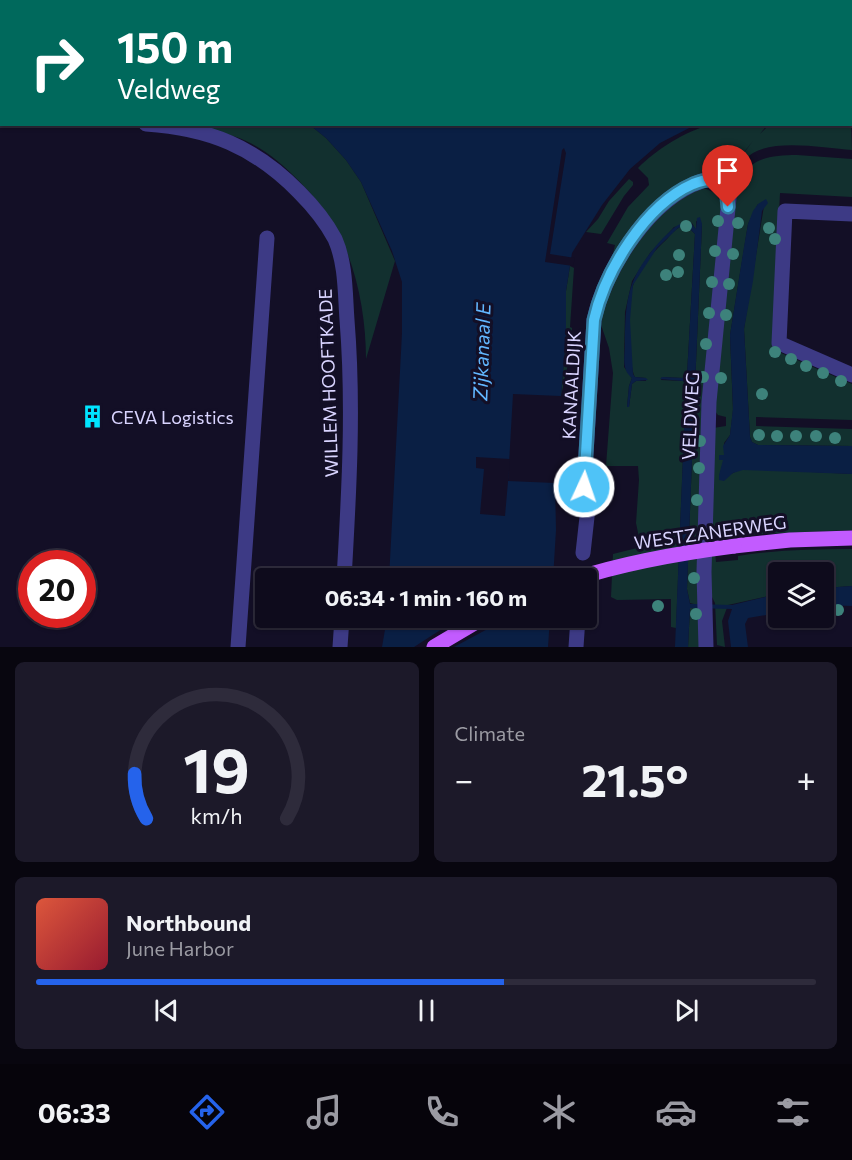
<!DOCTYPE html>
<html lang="en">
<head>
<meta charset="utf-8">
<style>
  :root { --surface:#0e0b1c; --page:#1c1929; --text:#f1f3f6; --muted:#9b9ba3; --line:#2e2b3b; --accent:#2563eb }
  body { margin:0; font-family:Commissioner,sans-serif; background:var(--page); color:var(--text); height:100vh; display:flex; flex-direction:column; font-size:22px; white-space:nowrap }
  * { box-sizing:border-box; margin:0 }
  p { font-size:20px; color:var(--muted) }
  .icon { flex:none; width:33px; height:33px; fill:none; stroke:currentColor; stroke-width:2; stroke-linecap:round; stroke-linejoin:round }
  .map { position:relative; height:647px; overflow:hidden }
  .details { display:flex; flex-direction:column; gap:15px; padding:15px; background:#08060f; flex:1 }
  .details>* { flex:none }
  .hud { position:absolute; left:0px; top:0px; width:852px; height:126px; box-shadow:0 2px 4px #0004,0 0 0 2px var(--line); background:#00695c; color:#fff; overflow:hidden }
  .fabs { position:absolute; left:768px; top:562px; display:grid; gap:12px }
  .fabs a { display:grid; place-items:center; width:66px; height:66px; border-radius:6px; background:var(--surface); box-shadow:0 2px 4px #0004,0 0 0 2px var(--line); font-size:30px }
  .speed { position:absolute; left:18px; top:550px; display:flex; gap:12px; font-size:30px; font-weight:700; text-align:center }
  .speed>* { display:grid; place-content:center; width:78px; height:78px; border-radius:50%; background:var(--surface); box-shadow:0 2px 4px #0004,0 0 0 2px var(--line); line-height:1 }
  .speed .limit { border:9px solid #d22; background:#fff; color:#111 }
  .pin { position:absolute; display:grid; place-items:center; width:51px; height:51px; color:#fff; margin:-62px -26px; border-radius:50% 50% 50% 0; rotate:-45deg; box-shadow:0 0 6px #0007 }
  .pin .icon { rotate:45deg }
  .me { position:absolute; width:66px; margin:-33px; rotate:3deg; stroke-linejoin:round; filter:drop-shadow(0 0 4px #0008) }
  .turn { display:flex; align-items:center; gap:21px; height:126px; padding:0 18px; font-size:27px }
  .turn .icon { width:78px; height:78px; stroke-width:2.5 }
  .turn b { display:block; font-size:42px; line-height:51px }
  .big { font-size:45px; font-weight:700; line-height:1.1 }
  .details .widget { flex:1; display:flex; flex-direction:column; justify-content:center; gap:9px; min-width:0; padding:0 21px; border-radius:9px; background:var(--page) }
  .details .dial { align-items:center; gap:0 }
  .dial svg { height:156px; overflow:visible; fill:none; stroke:var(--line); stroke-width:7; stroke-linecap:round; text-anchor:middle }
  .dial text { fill:var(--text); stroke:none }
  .song { display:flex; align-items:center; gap:18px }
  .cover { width:72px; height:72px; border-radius:9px; background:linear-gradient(135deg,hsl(10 70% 55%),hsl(350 70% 35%)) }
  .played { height:6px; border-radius:3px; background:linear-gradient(90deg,var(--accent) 60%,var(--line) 60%) }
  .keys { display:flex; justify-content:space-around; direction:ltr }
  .heat { display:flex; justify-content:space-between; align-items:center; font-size:33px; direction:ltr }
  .details .tiles { flex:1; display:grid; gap:15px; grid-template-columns:1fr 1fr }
  .widget:last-child { grid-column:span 2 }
  .trip { position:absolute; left:255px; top:568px; width:342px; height:60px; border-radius:6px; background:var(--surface); box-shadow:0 2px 4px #0004,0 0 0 2px var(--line); font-weight:700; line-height:60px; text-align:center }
  .menu { display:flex; height:96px; justify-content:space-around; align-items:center; background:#06040b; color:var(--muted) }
  .menu .icon { width:42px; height:42px }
  .menu .selected { color:var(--accent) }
  .menu b { font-size:27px; color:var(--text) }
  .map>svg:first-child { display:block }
</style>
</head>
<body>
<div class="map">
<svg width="852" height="647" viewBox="0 0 852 647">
  <rect width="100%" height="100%" fill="#130f26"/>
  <g fill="#12302f">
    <path d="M851 120 852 150C825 148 776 139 753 153 743 159 736 168 730 177H727L726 176 753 141 725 175 712 170 685 184 611 262 615 245 607 243 628 207 649 185 648 178 638 168C656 150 685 131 710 125 726 121 750 125 767 125L760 134 769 125 850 124Z"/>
    <path d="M167 125H310L326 138 346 160 361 182 395 261 366 359C366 314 356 262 333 223 323 206 309 191 295 177 279 161 260 146 239 138 216 129 192 127 167 125Z"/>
    <path d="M797 155 852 159V197L780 193 772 349 852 384V420L756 417V426L852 429V446L758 445 752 442 750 437 744 329 764 206 758 204 748 224 730 335 733 410 730 435 724 443V460L731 474 739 470 754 469 852 474V530L742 535H735V531L713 534 716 562 738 560V556C775 550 814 549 852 549V586L824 588V573H778V594L728 605 722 621 725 647 717 645 715 603 710 593 713 428 726 426V417L718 415 714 410 734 195C743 160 764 155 797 155Z"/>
    <path d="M629 179 633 182V185L624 196 601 234 586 232 598 219 609 201Z"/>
    <path d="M702 187 715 193 723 205 702 647H688L690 608H694V604L690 603 687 589 692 459H696V455H692L702 224 696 221V230L692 223 674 227 650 253 632 281 625 312 624 367 632 378 629 386 627 407H629L632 384 636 381H646V378L635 377C628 365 628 300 633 286 638 270 653 252 665 241 671 235 677 226 686 225L695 234 687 375 683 378 662 377 661 380 683 381 686 385 676 628 671 627V599L617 600 611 597 613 554 641 547 636 523 639 480 638 466H606L613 373 609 348 599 319 626 255 664 208Z"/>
    <path d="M570 266 574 268 570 327 572 328V332L568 364 561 396 566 336V291Z"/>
  </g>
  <g fill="#0a1f44">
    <path d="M0 0H852V101L850 2H2L1 63Z"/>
    <path d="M310 125H695L660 143 630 169 602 205 572 253 566 291V336L561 396 513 394 508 481 555 483 556 530 553 579H389L402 333V282L392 251 361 182 346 160 326 138Z"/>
    <path d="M766 199 768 203 762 211 753 281 744 329 750 437 752 442 758 445 852 446V474L743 470 733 473 724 481 719 480V475L723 460H719V455H724L723 446 730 435 733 408 730 335 744 247 748 224 753 211 758 204Z"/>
    <path d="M700 217 702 224 692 455 696 456V459H692L687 589 690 604H693L732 605 778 594V613L748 618 745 624 748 647H731L728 621 732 609 690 608 688 647H675L686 385 683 381 660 379 662 377 683 378 687 375 695 234 686 225 678 228 657 248 633 285 630 320 633 374 635 377 646 378 648 380 636 381 632 384 629 407H627L629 386 632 378C621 370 625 356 625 344 625 295 629 275 663 238 672 230 677 222 690 222L696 229 697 218Z"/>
    <path d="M852 586V606L824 605V588Z"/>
    <path d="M387 618H550L548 647H382Z"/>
  </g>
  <g fill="#130f26">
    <path d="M564 148 566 153 550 254 575 258 573 266 545 262 562 150Z"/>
    <path d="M476 457 510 459 505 516 480 514 484 469 476 468Z"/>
    <path d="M459 618H508L454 647H414Z"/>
  </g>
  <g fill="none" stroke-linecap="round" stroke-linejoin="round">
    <g stroke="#3d3a85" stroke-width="15">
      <path d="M0 117H2"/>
      <path d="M146 124C209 128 255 147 299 192 313 206 326 222 335 239 346 264 345 293 347 320 354 406 349 493 344 579"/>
      <path d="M852 214 785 211 779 343 852 375"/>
      <path d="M583 553 589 499 584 487 594 320C605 269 650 198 702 181 716 176 725 184 729 198L709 402 704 572 706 647"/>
      <path d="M238 647 267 238"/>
      <path d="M340 647 342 618"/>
      <path d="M576 647 578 618"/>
    </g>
    <g stroke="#c25bff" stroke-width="15">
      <path d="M734 546 790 540 852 538"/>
      <path d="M434 647 483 618"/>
    </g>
    <path stroke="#c25bff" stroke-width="15" d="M575 579C627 562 680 553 734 546"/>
  </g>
  <g fill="#3d827b">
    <circle cx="718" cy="221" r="6"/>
    <circle cx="738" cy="223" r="6"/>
    <circle cx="686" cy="226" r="6"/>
    <circle cx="769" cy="228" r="6"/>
    <circle cx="775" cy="239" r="6"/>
    <circle cx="715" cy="251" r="6"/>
    <circle cx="733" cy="254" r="6"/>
    <circle cx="679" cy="255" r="6"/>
    <circle cx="678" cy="272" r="6"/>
    <circle cx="666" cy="275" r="6"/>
    <circle cx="712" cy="282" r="6"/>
    <circle cx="729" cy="284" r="6"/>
    <circle cx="709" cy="313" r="6"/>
    <circle cx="726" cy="315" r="6"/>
    <circle cx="706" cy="344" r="6"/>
    <circle cx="775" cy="352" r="6"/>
    <circle cx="791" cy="359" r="6"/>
    <circle cx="806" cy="366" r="6"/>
    <circle cx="823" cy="373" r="6"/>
    <circle cx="703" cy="377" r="6"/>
    <circle cx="721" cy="378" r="6"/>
    <circle cx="841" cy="381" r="6"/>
    <circle cx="762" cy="394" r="6"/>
    <circle cx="759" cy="435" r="6"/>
    <circle cx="777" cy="436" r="6"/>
    <circle cx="796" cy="436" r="6"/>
    <circle cx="816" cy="436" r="6"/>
    <circle cx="835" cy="438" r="6"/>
    <circle cx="700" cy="441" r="6"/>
    <circle cx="699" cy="468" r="6"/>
    <circle cx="697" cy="500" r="6"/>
    <circle cx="694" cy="578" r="6"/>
    <circle cx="658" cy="606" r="6"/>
    <circle cx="838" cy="610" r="6"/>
    <circle cx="696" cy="614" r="6"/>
  </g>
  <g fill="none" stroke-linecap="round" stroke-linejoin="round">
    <defs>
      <path id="route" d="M584 487 594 320C605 271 645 205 693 184 706 179 716 177 726 189L728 207"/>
    </defs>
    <use href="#route" stroke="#337fa1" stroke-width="15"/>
    <use href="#route" stroke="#4fc3f7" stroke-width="10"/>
  </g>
  <defs>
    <symbol id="building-bare" viewBox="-9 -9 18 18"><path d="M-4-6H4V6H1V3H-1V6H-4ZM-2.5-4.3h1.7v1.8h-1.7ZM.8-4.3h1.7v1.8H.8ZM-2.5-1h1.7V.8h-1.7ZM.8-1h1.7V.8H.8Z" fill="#00e5ff" stroke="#130f26" stroke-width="2.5" paint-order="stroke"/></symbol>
  </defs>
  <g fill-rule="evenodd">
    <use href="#building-bare" x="76" y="400" width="33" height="33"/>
  </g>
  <g text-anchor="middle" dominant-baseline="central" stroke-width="6" stroke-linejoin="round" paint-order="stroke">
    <g font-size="18" fill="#d9d4ff" stroke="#130f26">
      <text transform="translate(328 383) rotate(-92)">WILLEM HOOFTKADE</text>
      <text transform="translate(571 385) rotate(-87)">KANAALDIJK</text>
      <text transform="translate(690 416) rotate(-87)">VELDWEG</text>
      <text transform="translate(710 532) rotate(-8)">WESTZANERWEG</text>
    </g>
    <g font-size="18" fill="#d9d4ff" stroke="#130f26" text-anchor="start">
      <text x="111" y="417">CEVA Logistics</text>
    </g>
    <g font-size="20" font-style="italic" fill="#62b6ff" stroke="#130f26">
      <text transform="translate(481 352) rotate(-88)">Zijkanaal E</text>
    </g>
  </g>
</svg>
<div class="fabs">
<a><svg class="icon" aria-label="layers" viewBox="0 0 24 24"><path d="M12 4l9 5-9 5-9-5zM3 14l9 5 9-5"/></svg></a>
</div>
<div class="speed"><div class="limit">20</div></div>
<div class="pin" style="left:728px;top:207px;background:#d93025"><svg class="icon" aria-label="arrive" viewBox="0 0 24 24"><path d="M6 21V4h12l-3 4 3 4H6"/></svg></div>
<svg class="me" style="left:584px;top:487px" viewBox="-20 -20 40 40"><circle r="17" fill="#4fc3f7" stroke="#fff" stroke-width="3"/><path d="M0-11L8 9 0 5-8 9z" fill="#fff"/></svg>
<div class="trip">06:34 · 1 min · 160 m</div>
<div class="hud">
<div class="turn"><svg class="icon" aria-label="right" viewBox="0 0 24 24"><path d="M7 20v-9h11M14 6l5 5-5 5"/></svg><div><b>150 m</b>Veldweg</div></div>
</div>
</div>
<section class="details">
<div class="tiles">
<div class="widget dial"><svg viewBox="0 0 100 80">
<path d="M14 69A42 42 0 1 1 86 69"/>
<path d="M14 69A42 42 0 0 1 8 46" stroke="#2563eb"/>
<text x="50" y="56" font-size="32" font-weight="700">19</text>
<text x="50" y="72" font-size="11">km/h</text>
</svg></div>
<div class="widget"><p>Climate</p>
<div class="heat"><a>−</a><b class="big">21.5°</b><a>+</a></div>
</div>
<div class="widget">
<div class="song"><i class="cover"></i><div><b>Northbound</b><p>June Harbor</p></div></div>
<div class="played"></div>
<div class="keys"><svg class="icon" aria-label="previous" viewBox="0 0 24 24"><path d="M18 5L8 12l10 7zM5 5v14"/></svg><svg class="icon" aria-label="pause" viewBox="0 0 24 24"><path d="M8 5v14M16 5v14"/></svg><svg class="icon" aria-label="next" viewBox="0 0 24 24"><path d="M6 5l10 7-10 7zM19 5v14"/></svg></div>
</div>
</div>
</section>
<nav class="menu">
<b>06:33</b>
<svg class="icon selected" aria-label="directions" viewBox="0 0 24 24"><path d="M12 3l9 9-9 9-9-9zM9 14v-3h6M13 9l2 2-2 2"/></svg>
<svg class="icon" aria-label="music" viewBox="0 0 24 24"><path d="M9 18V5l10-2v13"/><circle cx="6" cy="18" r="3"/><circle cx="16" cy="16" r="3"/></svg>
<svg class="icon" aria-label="phone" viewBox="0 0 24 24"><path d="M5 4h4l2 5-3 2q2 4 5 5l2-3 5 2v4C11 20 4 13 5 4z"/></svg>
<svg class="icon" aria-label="climate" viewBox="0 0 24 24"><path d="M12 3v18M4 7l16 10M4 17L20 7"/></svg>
<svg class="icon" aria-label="car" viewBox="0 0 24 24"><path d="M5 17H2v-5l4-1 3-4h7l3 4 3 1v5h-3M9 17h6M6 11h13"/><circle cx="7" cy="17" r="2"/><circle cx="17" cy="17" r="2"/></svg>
<svg class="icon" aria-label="filters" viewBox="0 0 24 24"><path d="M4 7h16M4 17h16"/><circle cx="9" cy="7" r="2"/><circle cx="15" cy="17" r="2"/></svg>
</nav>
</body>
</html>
